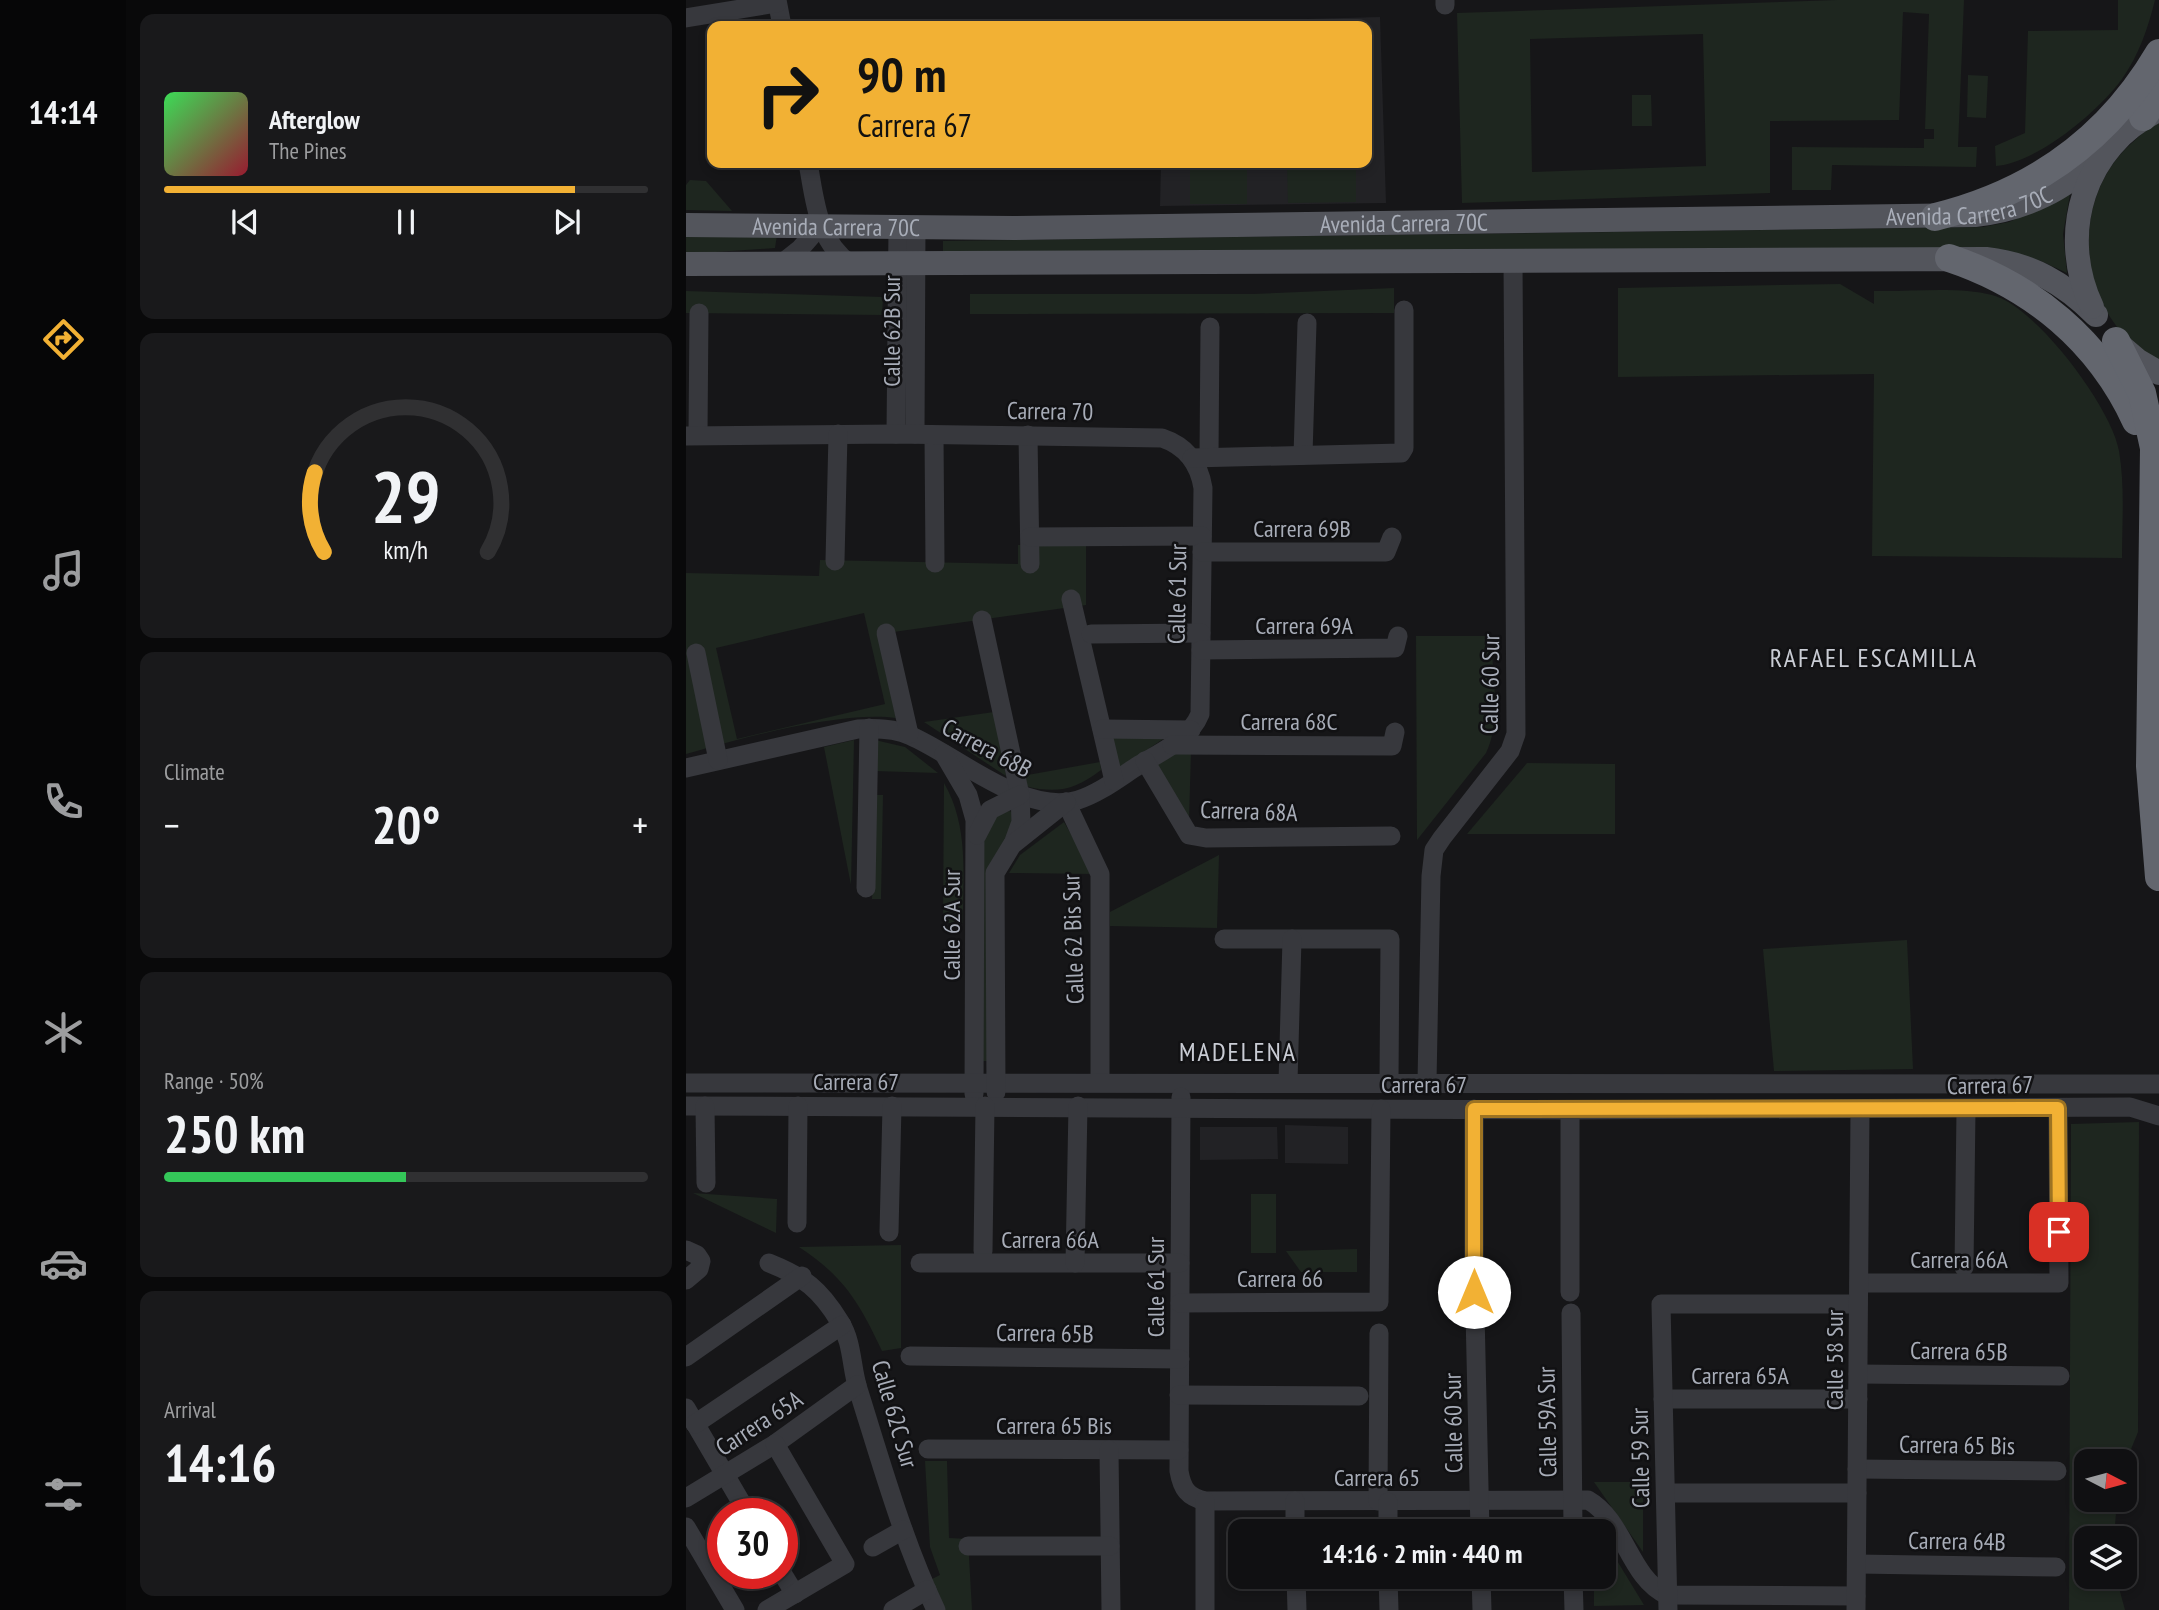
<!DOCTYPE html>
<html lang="en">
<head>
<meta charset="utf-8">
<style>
  :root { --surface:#101012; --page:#19191b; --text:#f1f3f6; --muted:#9c9d9f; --line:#303032; --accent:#f2b134 }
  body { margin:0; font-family:"PT Sans Narrow",sans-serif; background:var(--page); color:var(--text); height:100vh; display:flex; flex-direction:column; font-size:26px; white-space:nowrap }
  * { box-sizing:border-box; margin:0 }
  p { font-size:23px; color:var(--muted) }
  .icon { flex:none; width:38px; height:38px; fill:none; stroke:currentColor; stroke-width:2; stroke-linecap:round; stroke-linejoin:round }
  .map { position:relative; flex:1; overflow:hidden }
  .sheet { display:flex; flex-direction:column; gap:14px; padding:14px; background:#09090a; width:560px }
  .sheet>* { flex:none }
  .banner { position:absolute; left:21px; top:21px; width:665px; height:147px; border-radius:14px; box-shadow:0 4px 10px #0003,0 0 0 2px var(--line); background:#f2b134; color:#111; overflow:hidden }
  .needle { width:46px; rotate:96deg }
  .fabs { position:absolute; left:1388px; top:1449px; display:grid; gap:14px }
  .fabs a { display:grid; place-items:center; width:63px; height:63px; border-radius:14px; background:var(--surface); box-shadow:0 4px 10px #0003,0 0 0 2px var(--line); font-size:35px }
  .speed { position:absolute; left:21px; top:1498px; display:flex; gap:14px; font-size:35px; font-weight:700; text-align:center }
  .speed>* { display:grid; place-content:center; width:91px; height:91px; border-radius:50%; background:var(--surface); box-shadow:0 4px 10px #0003,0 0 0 2px var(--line); line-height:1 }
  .speed .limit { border:10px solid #d22; background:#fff; color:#111 }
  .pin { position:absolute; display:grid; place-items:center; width:60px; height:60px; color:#fff; margin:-30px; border-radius:14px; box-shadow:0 4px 10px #0006 }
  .me { position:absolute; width:77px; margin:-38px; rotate:0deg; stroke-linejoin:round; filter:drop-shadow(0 0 5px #0008) }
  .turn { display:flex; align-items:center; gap:24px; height:147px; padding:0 35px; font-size:32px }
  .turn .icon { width:91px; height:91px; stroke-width:2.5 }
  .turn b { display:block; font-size:49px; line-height:60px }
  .big { font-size:52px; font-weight:700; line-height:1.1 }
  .sheet .tile { flex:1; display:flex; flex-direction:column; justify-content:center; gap:10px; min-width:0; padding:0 24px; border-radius:14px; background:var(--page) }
  .sheet .dial { align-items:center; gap:0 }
  .dial svg { height:182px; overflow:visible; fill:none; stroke:var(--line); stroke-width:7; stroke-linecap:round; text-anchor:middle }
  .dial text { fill:var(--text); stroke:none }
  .song { display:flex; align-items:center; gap:21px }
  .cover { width:84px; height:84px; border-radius:10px; background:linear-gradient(135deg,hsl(130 70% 55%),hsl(350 70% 35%)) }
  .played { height:7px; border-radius:4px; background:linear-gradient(90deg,var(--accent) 85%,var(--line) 85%) }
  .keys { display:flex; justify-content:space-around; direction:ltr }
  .heat { display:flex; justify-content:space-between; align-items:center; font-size:38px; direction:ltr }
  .charge { height:10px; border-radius:5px; background:linear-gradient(90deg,#34c759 50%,var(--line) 0) }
  .trip { position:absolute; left:542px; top:1519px; width:388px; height:70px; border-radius:14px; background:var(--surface); box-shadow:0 4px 10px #0003,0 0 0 2px var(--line); font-weight:700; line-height:70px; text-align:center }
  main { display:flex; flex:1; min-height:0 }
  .tab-bar { display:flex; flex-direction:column; width:126px; justify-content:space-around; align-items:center; background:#060607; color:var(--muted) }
  .tab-bar .icon { width:49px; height:49px }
  .tab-bar .active { color:var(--accent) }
  .tab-bar b { font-size:32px; color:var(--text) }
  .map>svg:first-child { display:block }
</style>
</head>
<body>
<main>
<nav class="tab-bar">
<b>14:14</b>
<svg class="icon active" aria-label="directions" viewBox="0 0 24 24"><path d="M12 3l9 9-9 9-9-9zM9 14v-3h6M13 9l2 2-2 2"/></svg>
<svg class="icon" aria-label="music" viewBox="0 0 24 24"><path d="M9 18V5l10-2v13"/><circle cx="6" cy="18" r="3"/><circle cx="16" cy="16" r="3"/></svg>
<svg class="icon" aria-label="phone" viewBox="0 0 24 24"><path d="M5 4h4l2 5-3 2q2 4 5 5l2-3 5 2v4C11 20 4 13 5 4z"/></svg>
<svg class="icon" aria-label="climate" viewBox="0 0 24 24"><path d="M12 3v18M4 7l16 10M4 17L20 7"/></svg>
<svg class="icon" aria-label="car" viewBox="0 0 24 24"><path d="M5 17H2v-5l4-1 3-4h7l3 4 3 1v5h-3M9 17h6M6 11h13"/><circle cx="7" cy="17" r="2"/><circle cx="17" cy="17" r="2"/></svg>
<svg class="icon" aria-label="filters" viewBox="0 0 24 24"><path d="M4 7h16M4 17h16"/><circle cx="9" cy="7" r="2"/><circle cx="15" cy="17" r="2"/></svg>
</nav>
<section class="sheet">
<div class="tile">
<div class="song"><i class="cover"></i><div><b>Afterglow</b><p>The Pines</p></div></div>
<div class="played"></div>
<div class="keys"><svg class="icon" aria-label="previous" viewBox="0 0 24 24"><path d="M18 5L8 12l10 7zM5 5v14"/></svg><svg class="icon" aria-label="pause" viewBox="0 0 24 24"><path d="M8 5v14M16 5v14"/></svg><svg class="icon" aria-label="next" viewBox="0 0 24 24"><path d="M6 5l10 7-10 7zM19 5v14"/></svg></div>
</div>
<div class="tile dial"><svg viewBox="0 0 100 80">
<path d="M14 69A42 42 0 1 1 86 69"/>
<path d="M14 69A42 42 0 0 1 10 34" stroke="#f2b134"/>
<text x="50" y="56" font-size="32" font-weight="700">29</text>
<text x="50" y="72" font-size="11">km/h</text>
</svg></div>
<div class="tile"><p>Climate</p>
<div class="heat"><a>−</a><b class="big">20°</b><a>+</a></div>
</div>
<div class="tile"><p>Range · 50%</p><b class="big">250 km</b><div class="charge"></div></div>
<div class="tile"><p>Arrival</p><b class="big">14:16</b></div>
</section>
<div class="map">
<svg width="1473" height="1610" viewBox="0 0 1473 1610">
  <rect width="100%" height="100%" fill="#161618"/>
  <g fill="#222225">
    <path d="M694 17 700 203 474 206 475 163H681V26H477V23Z"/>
    <path d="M599 1125 662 1127V1164L599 1163Z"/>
    <path d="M514 1127H591L592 1159 514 1160Z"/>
  </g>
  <g fill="#1e261f" fill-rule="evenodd">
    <path d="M1151 0H1278L1272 147H1291L1290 167 1146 165 1145 190H1106V147L1238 148V139H1248V129H1239L1243 14 1217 12 1213 120 1084 121V193L776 203 771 13ZM1017 34 1020 166 846 172 844 39Z"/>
    <path d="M1432 0H1469C1462 28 1453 55 1436 79 1413 111 1351 163 1310 166L1309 146 1339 133 1342 31 1432 30Z"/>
    <path d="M1282 75 1302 76 1300 118 1281 117Z"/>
    <path d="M946 95H965L966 126H946Z"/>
    <path d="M1473 122V361C1391 321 1379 200 1447 142 1455 135 1463 126 1473 122Z"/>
    <path d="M670 163V202L602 203 601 164Z"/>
    <rect x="504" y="170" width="57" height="34"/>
    <path d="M4 180 20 181 46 211 0 210V185Z"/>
    <path d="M1384 194 1377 234 1381 273 1355 261 1274 248 257 256V241L1297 227 1323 222Z"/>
    <path d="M0 233 91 235 89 248 0 254Z"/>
    <path d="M1154 284 1188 304V291C1224 292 1272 286 1306 295 1349 305 1426 408 1433 451 1439 486 1436 523 1436 558L1186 556 1188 374 932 377V288Z"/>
    <path d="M708 288V313L284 314V294H567Z"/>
    <path d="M0 291 197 297 196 315 0 313Z"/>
    <path d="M400 544V605L193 634 210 718C154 711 55 738 0 754V573L133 576 134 560 332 564V545ZM178 613 199 704 51 739 30 648Z"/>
    <path d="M730 636H805C806 672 816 721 800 753L731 840Z"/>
    <path d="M308 712 320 776 238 722Z"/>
    <path d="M425 737H480L434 768Z"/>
    <path d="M168 740 165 885 138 747Z"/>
    <path d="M189 740 219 747 252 773 188 771Z"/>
    <path d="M489 751H505L503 821 470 762Z"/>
    <path d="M414 762 415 770C389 790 371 794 339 786L336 776Z"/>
    <path d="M841 763 929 764V834H781Z"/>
    <path d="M258 783C283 826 277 876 277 923H257Z"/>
    <path d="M189 795H197L195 899H186Z"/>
    <path d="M324 811 328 815 321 841 302 1061H296V841L311 813Z"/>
    <path d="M378 822 408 874 323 873 334 855Z"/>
    <path d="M533 855 531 928 424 926V912Z"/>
    <path d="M1221 940 1227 1069 1088 1071 1077 949Z"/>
    <path d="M1453 1122 1452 1432 1439 1464 1438 1461H1400V1500H1431L1428 1538H1400V1577H1430L1439 1610H1383L1385 1124Z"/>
    <path d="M7 1193 91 1199 90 1233Z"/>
    <rect x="565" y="1194" width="25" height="59"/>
    <path d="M215 1245V1348L196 1351C174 1304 158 1276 113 1247Z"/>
    <path d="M671 1249V1272H615L600 1251Z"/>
    <path d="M239 1461H261L263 1538 282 1539 286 1610H259L242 1581 254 1575 244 1547Z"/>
    <path d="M908 1482H957V1552Z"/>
    <path d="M919 1541 958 1605 908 1606V1577H919Z"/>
  </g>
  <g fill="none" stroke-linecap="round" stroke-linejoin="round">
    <g stroke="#37383d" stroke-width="19">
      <path d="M91 0 96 26"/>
      <path d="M759 0V5"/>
      <path d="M0 18 91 3"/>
      <path d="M122 163C129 200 131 242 166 265"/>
      <path d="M95 264 114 249 134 226"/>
      <path d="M12 434 13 313"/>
      <path d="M210 434 212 227"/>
      <path d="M229 434 230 227"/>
      <path d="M248 435 249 563"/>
      <path d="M342 435 344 564"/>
      <path d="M0 436 210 434 476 438C500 446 513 463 517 488L514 714C504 739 475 752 453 765 434 777 414 793 392 800 338 816 273 757 225 736 209 728 190 728 172 729L0 768"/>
      <path d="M617 455 621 323"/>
      <path d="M523 457 524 327"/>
      <path d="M506 458 715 453 718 448V310"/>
      <path d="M344 537 516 536"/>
      <path d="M516 552H700L706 537"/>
      <path d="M149 561 152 434"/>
      <path d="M385 599 428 781"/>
      <path d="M296 620 334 795 335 822 327 844"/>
      <path d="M200 633 223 734"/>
      <path d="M405 634 515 633"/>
      <path d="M515 650 709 648 712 636"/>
      <path d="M10 653 32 760"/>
      <path d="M416 729 505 730"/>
      <path d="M486 745 706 746 709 732"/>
      <path d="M258 754 282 795 289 820 288 1094"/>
      <path d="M459 761 503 835 520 838 705 836"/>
      <path d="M380 802 414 874V1081"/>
      <path d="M291 835 304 810 334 795"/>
      <path d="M180 888 183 728"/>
      <path d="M538 939H704L703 1082"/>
      <path d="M602 1082 606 939"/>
      <path d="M741 1082 745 876 748 850 756 838 824 751 830 734 827 261"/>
      <path d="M0 1083 1473 1084"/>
      <path d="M310 1092 309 873 326 845 380 802"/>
      <path d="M495 1097 493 1471C496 1489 502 1497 519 1501L902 1500C939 1521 943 1578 981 1595L1170 1596"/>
      <path d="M0 1106 884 1110 1444 1107 1473 1116"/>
      <path d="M19 1106 20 1183"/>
      <path d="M884 1110V1292"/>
      <path d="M111 1223 112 1106"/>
      <path d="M203 1232 206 1106"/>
      <path d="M0 1250 11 1255 15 1261 13 1269 0 1280"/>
      <path d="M297 1251 299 1106"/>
      <path d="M83 1263C118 1277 134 1289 154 1322 167 1343 165 1367 172 1389 195 1462 217 1541 250 1610"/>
      <path d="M234 1263H494"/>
      <path d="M389 1263 392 1106"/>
      <path d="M1278 1267 1280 1110"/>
      <path d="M1173 1283H1373L1372 1108"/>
      <path d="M788 1292V1109"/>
      <path d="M494 1303 693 1302 695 1109"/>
      <path d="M789 1313 794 1531"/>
      <path d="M885 1313 887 1531"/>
      <path d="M224 1356 494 1359"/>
      <path d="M0 1357 116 1276"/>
      <path d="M1172 1374 1374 1376"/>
      <path d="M493 1395 673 1396"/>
      <path d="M977 1399H1172"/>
      <path d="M0 1408 62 1514"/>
      <path d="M9 1424 156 1325"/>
      <path d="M242 1449 493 1450"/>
      <path d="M423 1450 425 1610"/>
      <path d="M1171 1469 1371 1471"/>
      <path d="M980 1493H1171"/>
      <path d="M0 1498 89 1444 171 1385"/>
      <path d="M609 1501V1531"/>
      <path d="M692 1501 693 1333"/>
      <path d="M702 1502V1531"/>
      <path d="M0 1527 49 1610"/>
      <path d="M282 1546H424"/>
      <path d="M187 1547 217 1530"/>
      <path d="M1171 1564 1370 1567"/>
      <path d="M96 1573 109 1594"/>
      <path d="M610 1577 611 1610"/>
      <path d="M702 1577 703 1610"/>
      <path d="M795 1577 796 1610"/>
      <path d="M887 1577 888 1610"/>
      <path d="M81 1610 159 1564 89 1444"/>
      <path d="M207 1610 241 1590"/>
      <path d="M519 1610V1501"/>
      <path d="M982 1610 975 1304H1172"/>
      <path d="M1170 1610 1174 1110"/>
    </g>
    <g stroke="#53555c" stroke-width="24">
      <path id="s1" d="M0 225 327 228 1289 215C1342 209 1377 189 1417 155"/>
      <path d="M0 264 1300 259C1345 264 1378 283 1410 315"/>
      <path d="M1406 307C1371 234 1398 145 1473 110"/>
      <path d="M1431 343 1451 360 1473 373"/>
    </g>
    <g stroke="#63666e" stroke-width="28">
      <path d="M1457 117 1473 93"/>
      <path d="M1249 217C1347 193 1422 140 1473 53"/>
      <path d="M1263 258C1347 286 1413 341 1450 421"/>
      <path d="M1430 341 1456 393 1468 448 1464 766 1473 877"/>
    </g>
  </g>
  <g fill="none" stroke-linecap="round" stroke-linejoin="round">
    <defs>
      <path id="route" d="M788 1292V1109L1372 1108 1373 1232"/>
    </defs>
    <use href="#route" stroke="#9d7322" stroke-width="18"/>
    <use href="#route" stroke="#f2b134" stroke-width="12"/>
  </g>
  <g text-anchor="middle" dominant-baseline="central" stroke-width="5" stroke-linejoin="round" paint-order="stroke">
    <g font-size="24" fill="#a8adb8" stroke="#111113">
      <text stroke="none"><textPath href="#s1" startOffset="1284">Avenida Carrera 70C</textPath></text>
      <text stroke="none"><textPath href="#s1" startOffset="718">Avenida Carrera 70C</textPath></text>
      <text stroke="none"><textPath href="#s1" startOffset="150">Avenida Carrera 70C</textPath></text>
      <text transform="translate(205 331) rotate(-90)">Calle 62B Sur</text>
      <text transform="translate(364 411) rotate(1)">Carrera 70</text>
      <text x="616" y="528">Carrera 69B</text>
      <text transform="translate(491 594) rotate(-89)">Calle 61 Sur</text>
      <text x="618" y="625">Carrera 69A</text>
      <text transform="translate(804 684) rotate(-89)">Calle 60 Sur</text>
      <text x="603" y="721">Carrera 68C</text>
      <text transform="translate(301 748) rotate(28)">Carrera 68B</text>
      <text transform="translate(563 811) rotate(2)">Carrera 68A</text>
      <text transform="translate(265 925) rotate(-90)">Calle 62A Sur</text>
      <text transform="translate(387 939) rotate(-92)">Calle 62 Bis Sur</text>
      <text x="170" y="1081">Carrera 67</text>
      <text x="738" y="1084">Carrera 67</text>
      <text transform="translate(1304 1085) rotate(-1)">Carrera 67</text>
      <text x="364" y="1239">Carrera 66A</text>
      <text x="1273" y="1259">Carrera 66A</text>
      <text x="594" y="1278">Carrera 66</text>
      <text transform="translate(469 1287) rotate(-90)">Calle 61 Sur</text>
      <text transform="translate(359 1333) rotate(1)">Carrera 65B</text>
      <text transform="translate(1273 1351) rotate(1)">Carrera 65B</text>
      <text transform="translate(1148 1360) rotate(-90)">Calle 58 Sur</text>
      <text x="1054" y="1375">Carrera 65A</text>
      <text transform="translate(209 1414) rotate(74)">Calle 62C Sur</text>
      <text transform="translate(861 1422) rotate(-91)">Calle 59A Sur</text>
      <text transform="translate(73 1423) rotate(-33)">Carrera 65A</text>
      <text transform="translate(767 1423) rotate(-91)">Calle 60 Sur</text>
      <text x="368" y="1425">Carrera 65 Bis</text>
      <text transform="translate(1271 1445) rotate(1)">Carrera 65 Bis</text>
      <text transform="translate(954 1458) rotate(-91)">Calle 59 Sur</text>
      <text x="691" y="1477">Carrera 65</text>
      <text transform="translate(1271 1541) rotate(1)">Carrera 64B</text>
    </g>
    <g font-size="26" letter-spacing="2" fill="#c9ccd4" stroke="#111113">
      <text x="1188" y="657">RAFAEL ESCAMILLA</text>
      <text x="552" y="1051">MADELENA</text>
    </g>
  </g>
</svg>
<div class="fabs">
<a><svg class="needle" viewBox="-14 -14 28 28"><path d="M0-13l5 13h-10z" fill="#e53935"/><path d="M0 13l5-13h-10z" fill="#9c9d9f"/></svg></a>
<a><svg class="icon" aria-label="layers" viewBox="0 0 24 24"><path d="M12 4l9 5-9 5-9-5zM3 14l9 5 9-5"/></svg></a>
</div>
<div class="speed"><div class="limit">30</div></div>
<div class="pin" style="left:1373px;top:1232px;background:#d93025"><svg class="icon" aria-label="arrive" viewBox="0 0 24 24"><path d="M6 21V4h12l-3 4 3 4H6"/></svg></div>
<svg class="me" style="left:788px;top:1292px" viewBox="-20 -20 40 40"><circle r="19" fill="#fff"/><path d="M0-13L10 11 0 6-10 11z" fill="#f2b134"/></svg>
<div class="trip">14:16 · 2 min · 440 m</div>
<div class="banner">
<div class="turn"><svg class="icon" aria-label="right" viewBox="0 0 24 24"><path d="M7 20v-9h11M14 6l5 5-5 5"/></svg><div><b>90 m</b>Carrera 67</div></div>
</div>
</div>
</main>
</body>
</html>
